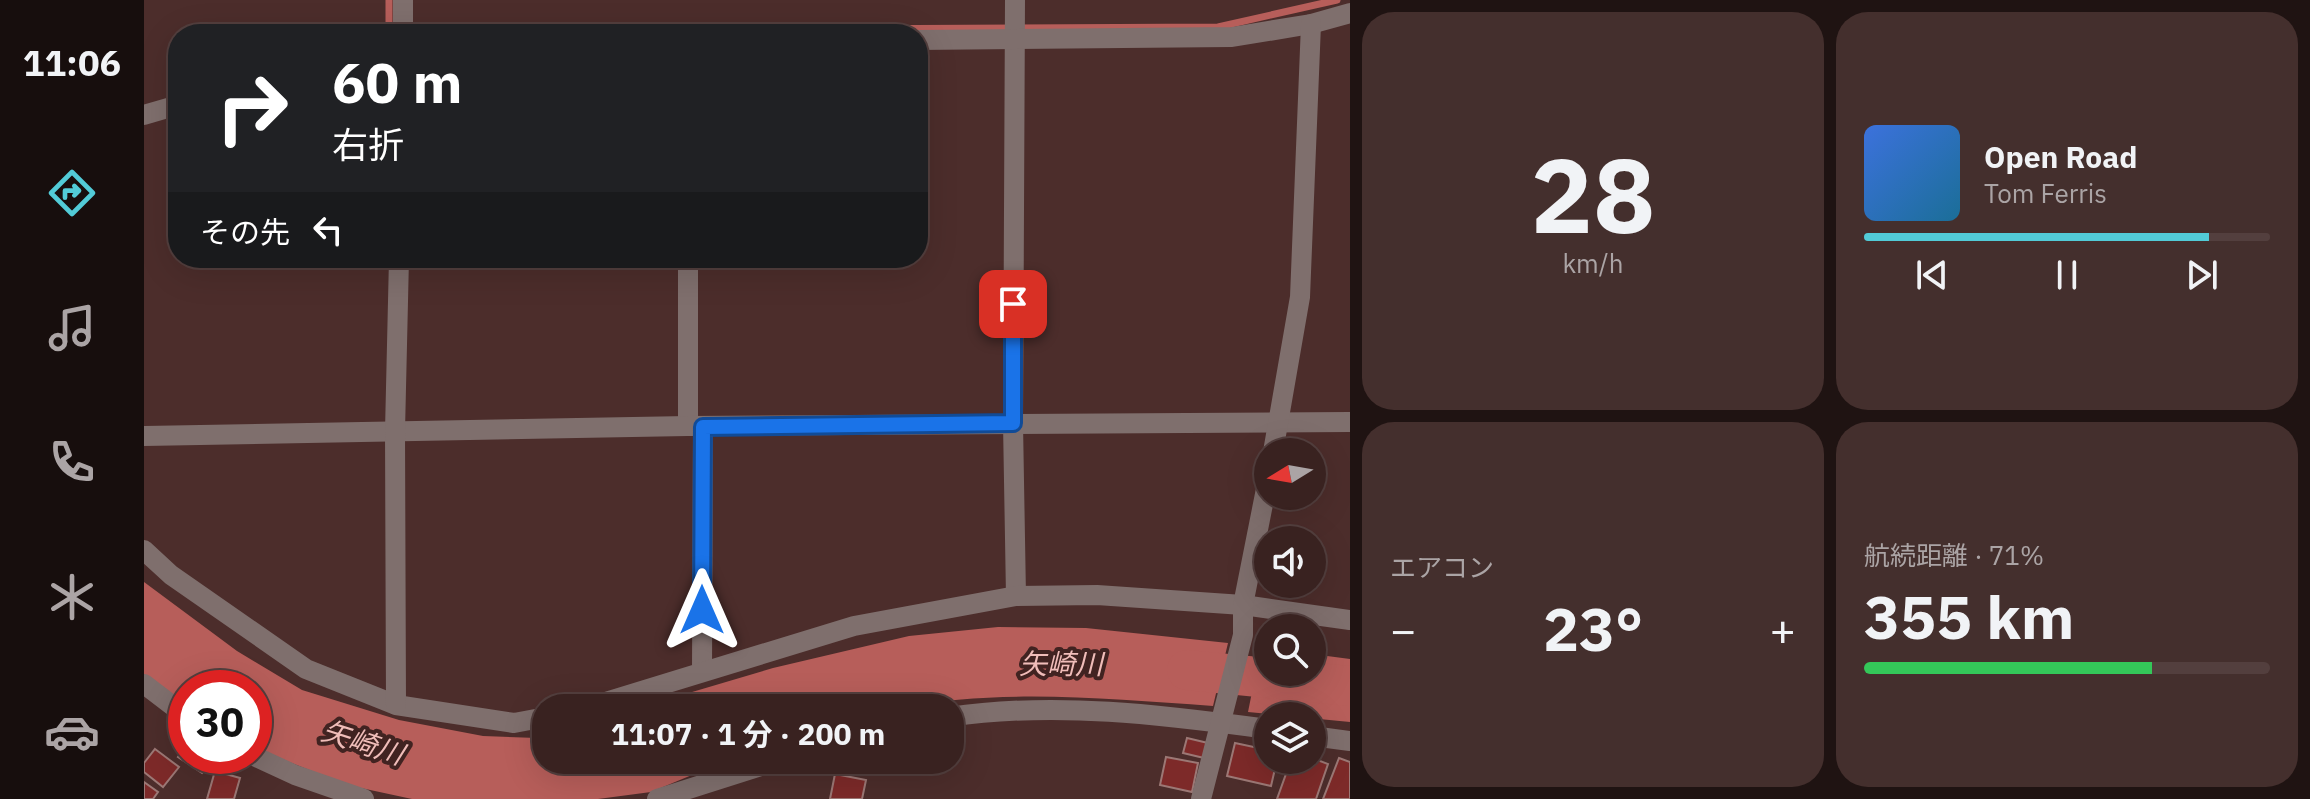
<!DOCTYPE html>
<html lang="ja">
<head>
<meta charset="utf-8">
<style>
  :root { --surface:#392220; --page:#442f2d; --text:#f1f3f6; --muted:#aba4a5; --line:#533f3e; --accent:#52cbd7 }
  body { margin:0; font-family:"IBM Plex Sans","Noto Sans JP",sans-serif; background:var(--page); color:var(--text); height:100vh; display:flex; flex-direction:column; font-size:30px; white-space:nowrap }
  * { box-sizing:border-box; margin:0 }
  p { font-size:26px; color:var(--muted) }
  .icon { flex:none; width:44px; height:44px; fill:none; stroke:currentColor; stroke-width:2; stroke-linecap:round; stroke-linejoin:round }
  .map { position:relative; flex:1; overflow:hidden }
  .details { display:flex; flex-direction:column; gap:12px; padding:12px; background:#1f1312; width:960px }
  .details>* { flex:none }
  .hud { position:absolute; left:24px; top:24px; width:760px; height:244px; border-radius:32px; box-shadow:0 8px 32px #0002,0 0 0 2px var(--line); background:#202124; color:#fff; overflow:hidden }
  .needle { width:52px; rotate:259deg }
  .tools { position:absolute; left:1110px; top:438px; display:grid; gap:16px }
  .tools a { display:grid; place-items:center; width:72px; height:72px; border-radius:50%; background:var(--surface); box-shadow:0 8px 32px #0002,0 0 0 2px var(--line); font-size:40px }
  .speed { position:absolute; left:24px; top:670px; display:flex; gap:16px; font-size:40px; font-weight:700; text-align:center }
  .speed>* { display:grid; place-content:center; width:104px; height:104px; border-radius:50%; background:var(--surface); box-shadow:0 8px 32px #0002,0 0 0 2px var(--line); line-height:1 }
  .speed .limit { border:12px solid #d22; background:#fff; color:#111 }
  .pin { position:absolute; display:grid; place-items:center; width:68px; height:68px; color:#fff; margin:-34px; border-radius:16px; box-shadow:0 4px 12px #0006 }
  .me { position:absolute; width:88px; margin:-44px; rotate:0deg; stroke-linejoin:round; filter:drop-shadow(0 0 6px #0008) }
  .turn { display:flex; align-items:center; gap:28px; height:168px; padding:0 32px; font-size:36px }
  .turn .icon { width:104px; height:104px; stroke-width:2.5 }
  .turn b { display:block; font-size:56px; line-height:68px }
  .then { display:flex; align-items:center; height:76px; padding:0 32px; background:#0003; gap:16px; font-size:30px }
  .big { font-size:60px; font-weight:700; line-height:1.1 }
  .details .widget { flex:1; display:flex; flex-direction:column; justify-content:center; gap:12px; min-width:0; padding:0 28px; border-radius:32px; background:var(--page) }
  .details .dial { align-items:center; gap:0 }
  .dial b { font-size:104px; line-height:1 }
  .song { display:flex; align-items:center; gap:24px }
  .cover { width:96px; height:96px; border-radius:12px; background:linear-gradient(135deg,hsl(220 70% 55%),hsl(200 70% 35%)) }
  .played { height:8px; border-radius:4px; background:linear-gradient(90deg,var(--accent) 85%,var(--line) 85%) }
  .keys { display:flex; justify-content:space-around; direction:ltr }
  .heat { display:flex; justify-content:space-between; align-items:center; font-size:44px; direction:ltr }
  .charge { height:12px; border-radius:6px; background:linear-gradient(90deg,#34c759 71%,var(--line) 0) }
  .details .tiles { flex:1; display:grid; gap:12px; grid-template-columns:repeat(2,1fr) }
  .trip { position:absolute; left:388px; top:694px; width:432px; height:80px; border-radius:32px; background:var(--surface); box-shadow:0 8px 32px #0002,0 0 0 2px var(--line); font-weight:700; line-height:80px; text-align:center }
  main { display:flex; flex:1; min-height:0 }
  .dock { display:flex; flex-direction:column; width:144px; justify-content:space-around; align-items:center; background:#170e0d; color:var(--muted) }
  .dock .icon { width:56px; height:56px }
  .dock .active { color:var(--accent) }
  .dock b { font-size:36px; color:var(--text) }
  .map>svg:first-child { display:block }
</style>
</head>
<body>
<main>
<nav class="dock">
<b>11:06</b>
<svg class="icon active" aria-label="directions" viewBox="0 0 24 24"><path d="M12 3l9 9-9 9-9-9zM9 14v-3h6M13 9l2 2-2 2"/></svg>
<svg class="icon" aria-label="music" viewBox="0 0 24 24"><path d="M9 18V5l10-2v13"/><circle cx="6" cy="18" r="3"/><circle cx="16" cy="16" r="3"/></svg>
<svg class="icon" aria-label="phone" viewBox="0 0 24 24"><path d="M5 4h4l2 5-3 2q2 4 5 5l2-3 5 2v4C11 20 4 13 5 4z"/></svg>
<svg class="icon" aria-label="climate" viewBox="0 0 24 24"><path d="M12 3v18M4 7l16 10M4 17L20 7"/></svg>
<svg class="icon" aria-label="car" viewBox="0 0 24 24"><path d="M5 17H2v-5l4-1 3-4h7l3 4 3 1v5h-3M9 17h6M6 11h13"/><circle cx="7" cy="17" r="2"/><circle cx="17" cy="17" r="2"/></svg>
</nav>
<div class="map">
<svg width="1206" height="799" viewBox="0 0 1206 799">
  <rect width="100%" height="100%" fill="#4c2d2b"/>
  <g fill="#b75e5a">
    <path d="M0 582 93 651 158 690 255 720 339 736 393 738 402 736V760H584L507 792 454 799H268L203 785 110 748V688H42V708L0 674Z"/>
    <path d="M854 627 942 628 1084 643 1069 706C965 699 858 688 755 708H494L629 668 765 636Z"/>
    <path d="M1117 647 1124 648V672H1168V654L1206 659V722L1104 712Z"/>
  </g>
  <g fill="none" stroke-linecap="round" stroke-linejoin="round">
    <path stroke="#b75e5a" stroke-width="7" d="M245 0V31L1074 27 1193 0"/>
    <path stroke="#b75e5a" stroke-width="40" d="M1043 670 1206 686"/>
  </g>
  <g fill="#7d2a29" stroke="#9c7875" stroke-width="2">
    <path d="M1043 738 1064 743 1060 758 1039 753Z"/>
    <path d="M1091 743 1124 750V760H1133L1127 786 1083 776Z"/>
    <path d="M42 746V756H57L66 762 58 773 34 757Z"/>
    <path d="M11 749 35 767 19 787 0 772V763Z"/>
    <path d="M1022 757 1054 763 1048 792 1016 785Z"/>
    <path d="M1168 758 1184 764 1172 799H1133L1147 760Z"/>
    <path d="M1195 758 1206 762V799H1179Z"/>
    <path d="M71 771 96 778 90 799H63Z"/>
    <path d="M691 774 722 780 718 799H686Z"/>
    <path d="M0 782 14 792 9 799H0Z"/>
  </g>
  <g fill="none" stroke-linecap="round" stroke-linejoin="round">
    <g stroke="#7f6f6d" stroke-width="20">
      <path d="M259 0V34"/>
      <path d="M871 0 869 423 872 596"/>
      <path d="M774 40 1088 37 1167 24 1206 13"/>
      <path d="M0 115 34 105"/>
      <path d="M544 258V426"/>
      <path d="M0 436 544 426 1206 422"/>
      <path d="M1129 452 1156 297 1167 24"/>
      <path d="M0 550 27 575 162 669 252 705 370 723 402 717"/>
      <path d="M558 671 559 427"/>
      <path d="M0 684 42 716"/>
      <path d="M252 705 251 431 255 258"/>
      <path d="M442 708 710 626 872 596 953 595 1099 605 1206 620"/>
      <path d="M806 717C910 701 1020 715 1124 729"/>
      <path d="M1168 736 1206 741"/>
      <path d="M110 756 151 775 220 799"/>
      <path d="M513 799 636 760"/>
      <path d="M1057 799 1099 635V605L1124 479"/>
    </g>
  </g>
  <g fill="none" stroke-linecap="round" stroke-linejoin="round">
    <defs>
      <path id="route" d="M558 610 559 427 869 423V304"/>
    </defs>
    <use href="#route" stroke="#114b97" stroke-width="20"/>
    <use href="#route" stroke="#1a73e8" stroke-width="14"/>
  </g>
  <g text-anchor="middle" dominant-baseline="central" stroke-width="8" stroke-linejoin="round" paint-order="stroke">
    <g font-size="28" font-style="italic" fill="#f0bdb9" stroke="#412321">
      <text x="917" y="663">矢崎川</text>
      <text transform="translate(219 742) rotate(18)">矢崎川</text>
    </g>
  </g>
</svg>
<div class="tools">
<a><svg class="needle" viewBox="-14 -14 28 28"><path d="M0-13l5 13h-10z" fill="#e53935"/><path d="M0 13l5-13h-10z" fill="#aba4a5"/></svg></a>
<a><svg class="icon" aria-label="sound" viewBox="0 0 24 24"><path d="M4 9h4l5-4v14l-5-4H4zM17 9q2 3 0 6"/></svg></a>
<a><svg class="icon" aria-label="search" viewBox="0 0 24 24"><circle cx="10" cy="10" r="6"/><path d="M15 15l6 6"/></svg></a>
<a><svg class="icon" aria-label="layers" viewBox="0 0 24 24"><path d="M12 4l9 5-9 5-9-5zM3 14l9 5 9-5"/></svg></a>
</div>
<div class="speed"><div class="limit">30</div></div>
<div class="pin" style="left:869px;top:304px;background:#d93025"><svg class="icon" aria-label="arrive" viewBox="0 0 24 24"><path d="M6 21V4h12l-3 4 3 4H6"/></svg></div>
<svg class="me" style="left:558px;top:610px" viewBox="-20 -20 40 40"><path d="M0-17L14 15 0 8-14 15z" fill="#1a73e8" stroke="#fff" stroke-width="4"/></svg>
<div class="trip">11:07 · 1 分 · 200 m</div>
<div class="hud">
<div class="turn"><svg class="icon" aria-label="right" viewBox="0 0 24 24"><path d="M7 20v-9h11M14 6l5 5-5 5"/></svg><div><b>60 m</b>右折</div></div>
<div class="then">その先<svg class="icon" aria-label="left" viewBox="0 0 24 24"><path d="M17 20v-9H6M10 6l-5 5 5 5"/></svg></div>
</div>
</div>
<section class="details">
<div class="tiles">
<div class="widget dial"><b>28</b><p>km/h</p></div>
<div class="widget">
<div class="song"><i class="cover"></i><div><b>Open Road</b><p>Tom Ferris</p></div></div>
<div class="played"></div>
<div class="keys"><svg class="icon" aria-label="previous" viewBox="0 0 24 24"><path d="M18 5L8 12l10 7zM5 5v14"/></svg><svg class="icon" aria-label="pause" viewBox="0 0 24 24"><path d="M8 5v14M16 5v14"/></svg><svg class="icon" aria-label="next" viewBox="0 0 24 24"><path d="M6 5l10 7-10 7zM19 5v14"/></svg></div>
</div>
<div class="widget"><p>エアコン</p>
<div class="heat"><a>−</a><b class="big">23°</b><a>+</a></div>
</div>
<div class="widget"><p>航続距離 · 71%</p><b class="big">355 km</b><div class="charge"></div></div>
</div>
</section>
</main>
</body>
</html>
